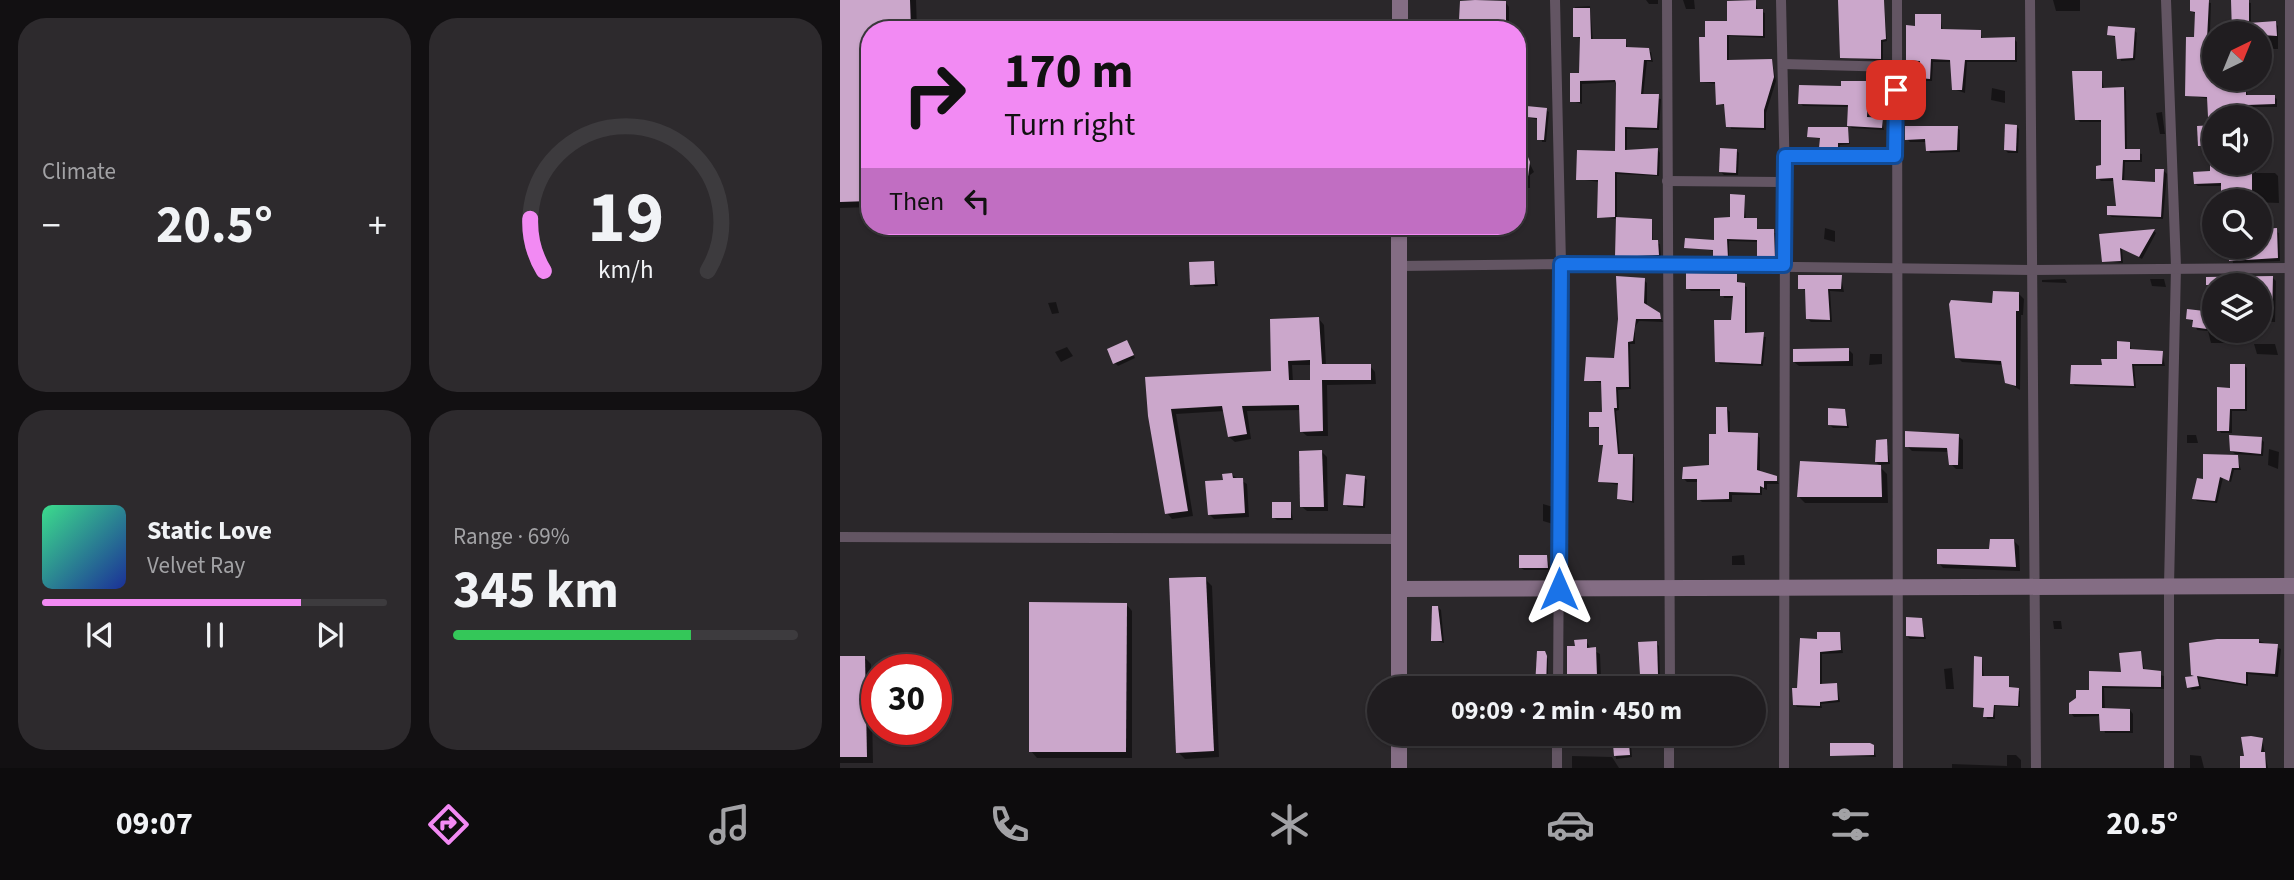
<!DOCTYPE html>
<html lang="en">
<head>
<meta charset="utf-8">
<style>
  :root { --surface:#201d20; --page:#2d2a2d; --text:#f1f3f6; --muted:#a2a2a5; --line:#3d3b3e; --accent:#f28af3 }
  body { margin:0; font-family:"Source Sans 3",sans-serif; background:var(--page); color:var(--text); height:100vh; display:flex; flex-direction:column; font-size:26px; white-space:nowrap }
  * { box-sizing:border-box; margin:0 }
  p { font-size:23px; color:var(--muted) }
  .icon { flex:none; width:38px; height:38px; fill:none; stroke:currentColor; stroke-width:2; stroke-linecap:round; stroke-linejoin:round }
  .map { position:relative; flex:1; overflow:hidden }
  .drawer { display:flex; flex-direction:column; gap:18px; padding:18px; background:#121012; width:840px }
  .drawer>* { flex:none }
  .top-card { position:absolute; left:21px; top:21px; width:665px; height:214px; border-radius:28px; box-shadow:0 2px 5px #0004,0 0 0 2px var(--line); background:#f28af3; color:#111; overflow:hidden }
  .needle { width:46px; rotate:43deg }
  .controls { position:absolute; left:1362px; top:21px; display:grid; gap:14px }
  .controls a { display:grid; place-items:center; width:70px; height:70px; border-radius:50%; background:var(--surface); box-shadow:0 2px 5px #0004,0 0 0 2px var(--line); font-size:35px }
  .speed { position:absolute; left:21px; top:654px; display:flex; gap:14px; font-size:35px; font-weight:700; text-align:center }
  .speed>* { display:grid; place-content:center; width:91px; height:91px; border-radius:50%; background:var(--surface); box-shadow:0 2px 5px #0004,0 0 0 2px var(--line); line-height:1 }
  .speed .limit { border:10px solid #d22; background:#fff; color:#111 }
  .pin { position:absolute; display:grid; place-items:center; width:60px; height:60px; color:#fff; margin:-30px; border-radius:14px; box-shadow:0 4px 10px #0006 }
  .me { position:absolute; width:77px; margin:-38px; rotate:0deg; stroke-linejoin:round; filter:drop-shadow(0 0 5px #0008) }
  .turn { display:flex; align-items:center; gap:24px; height:147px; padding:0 28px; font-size:32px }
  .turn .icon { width:91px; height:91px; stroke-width:2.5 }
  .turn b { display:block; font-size:49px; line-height:60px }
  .then { display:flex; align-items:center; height:66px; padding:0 28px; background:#0003; gap:14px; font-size:26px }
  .big { font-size:52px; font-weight:700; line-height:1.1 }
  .drawer .tile { flex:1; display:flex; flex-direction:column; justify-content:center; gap:10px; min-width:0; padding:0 24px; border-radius:28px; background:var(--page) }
  .drawer .dial { align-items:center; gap:0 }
  .dial svg { height:182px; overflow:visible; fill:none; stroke:var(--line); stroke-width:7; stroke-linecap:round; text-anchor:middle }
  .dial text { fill:var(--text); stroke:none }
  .song { display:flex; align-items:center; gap:21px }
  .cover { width:84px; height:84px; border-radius:10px; background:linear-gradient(135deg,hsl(150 70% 55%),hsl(230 70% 35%)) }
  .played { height:7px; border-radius:4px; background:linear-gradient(90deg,var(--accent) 75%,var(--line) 75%) }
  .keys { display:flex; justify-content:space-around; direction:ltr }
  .heat { display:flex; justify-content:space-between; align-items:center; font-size:38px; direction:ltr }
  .charge { height:10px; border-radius:5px; background:linear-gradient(90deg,#34c759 69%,var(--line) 0) }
  .drawer .tiles { flex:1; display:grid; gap:18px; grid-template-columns:repeat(2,1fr) }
  .trip { position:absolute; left:527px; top:676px; width:399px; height:70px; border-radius:35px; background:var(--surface); box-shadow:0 2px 5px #0004,0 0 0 2px var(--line); font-weight:700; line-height:70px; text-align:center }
  .tab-bar { display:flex; height:112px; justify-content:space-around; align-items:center; background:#0d0c0d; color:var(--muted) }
  .tab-bar .icon { width:49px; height:49px }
  .tab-bar .selected { color:var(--accent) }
  .tab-bar b { font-size:32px; color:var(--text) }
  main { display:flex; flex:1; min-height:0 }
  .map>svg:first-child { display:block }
</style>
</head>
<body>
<main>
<section class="drawer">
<div class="tiles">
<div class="tile"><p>Climate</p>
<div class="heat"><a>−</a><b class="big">20.5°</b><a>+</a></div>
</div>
<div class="tile dial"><svg viewBox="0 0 100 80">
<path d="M14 69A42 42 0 1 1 86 69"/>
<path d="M14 69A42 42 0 0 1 8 46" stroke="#f28af3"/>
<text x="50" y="56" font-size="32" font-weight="700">19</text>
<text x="50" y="72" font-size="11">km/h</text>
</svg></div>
<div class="tile">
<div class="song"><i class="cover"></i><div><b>Static Love</b><p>Velvet Ray</p></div></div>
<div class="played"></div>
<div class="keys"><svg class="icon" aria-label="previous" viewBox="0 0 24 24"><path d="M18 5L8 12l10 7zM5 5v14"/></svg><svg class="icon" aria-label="pause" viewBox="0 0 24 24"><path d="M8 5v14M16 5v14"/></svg><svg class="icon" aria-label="next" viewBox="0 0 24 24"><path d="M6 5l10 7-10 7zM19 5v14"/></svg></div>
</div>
<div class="tile"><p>Range · 69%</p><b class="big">345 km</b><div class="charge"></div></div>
</div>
</section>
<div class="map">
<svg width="1454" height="768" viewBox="0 0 1454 768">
  <rect width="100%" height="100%" fill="#2a272a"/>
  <g fill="#0007" fill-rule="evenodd">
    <path d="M0 0H76L77 30H30V207L0 208Z"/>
    <path d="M806 0H818V4H809Z"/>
    <path d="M843 0H854L855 9H846Z"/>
    <path d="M1000 0H1044L1047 41 1043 42V61L1002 57Z"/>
    <path d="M1213 0H1240V11H1216Z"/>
    <path d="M1352 0 1371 3 1369 61 1374 79H1404L1408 97H1434L1437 99V107H1409V117H1374V163H1416V173H1435L1438 176 1439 203 1383 201V186H1358L1355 184 1372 173V148L1359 146 1370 127 1369 99 1347 95 1356 39V14L1351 11Z"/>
    <path d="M1394 0 1411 3V24L1435 23 1438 26V49H1420L1419 58V33H1394Z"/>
    <path d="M915 2 918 10 925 13V38L889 36V62L932 61 936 81 926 113V130L891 129 886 106 878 104 877 84 862 82 867 39Z"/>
    <path d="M666 3 669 7V30H594Z"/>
    <path d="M750 6 753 41 785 40 788 49 811 52 813 62 807 61 803 96 821 99 819 130 787 129V152L818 150 820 153 819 176 777 174V219L812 220 813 242 820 244 821 257 779 259 778 219 759 217V182L738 179 777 152V82L742 84V104L732 101 741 75 742 39 735 36V7Z"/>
    <path d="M1100 16 1103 31H1140L1143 40 1174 39 1177 42V62H1127L1125 93 1113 89 1111 62H1093L1092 81H1084L1081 77 1082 63 1067 59 1077 27Z"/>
    <path d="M1294 30 1297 33 1295 60 1281 61 1277 38 1269 35Z"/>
    <path d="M1261 73 1264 89 1284 88 1286 91 1287 151 1302 154V162H1285L1284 182 1317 184 1324 171 1327 174 1323 219 1272 217 1269 215 1278 208 1275 181H1261L1258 178 1263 167V122H1240L1237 119Z"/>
    <path d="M1035 83 1038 101H1030L1029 119 1042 120 1044 130 1012 128 1009 125 1010 107 963 106 960 103 1003 88Z"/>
    <path d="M1152 88 1165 91V103L1151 100Z"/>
    <path d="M706 110 709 112 706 142H702L699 120 677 115Z"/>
    <path d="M1322 112 1325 134H1320L1316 113Z"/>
    <path d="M1176 126 1179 129 1178 153H1168L1165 150Z"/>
    <path d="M1117 128 1120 130V152L1090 153 1087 142H1070L1067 139Z"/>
    <path d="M1007 129 1010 144 1000 145 999 149H983L982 139 969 137Z"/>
    <path d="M896 150 899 153 898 175H884L881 172Z"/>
    <path d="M677 156 687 158 694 172 690 175V188H680L679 217Z"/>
    <path d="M904 197 906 220H916L918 231 936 233 937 261 919 258V242L889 241V260H877L875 251 846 247 875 242Z"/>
    <path d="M1419 225 1439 233 1440 261 1393 263 1391 247H1419Z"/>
    <path d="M985 228 995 231V242L984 239Z"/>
    <path d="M1314 231 1316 233 1302 259 1282 248 1283 263 1263 261 1261 236Z"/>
    <path d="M374 263 378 286 355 287 352 284Z"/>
    <path d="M896 276 899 284 907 287V335L926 337 923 366 880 364 877 361 893 322 894 298H884L882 291H851L848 288Z"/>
    <path d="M1001 277 1004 292 990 291 992 322H971L968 319 967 291 960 288Z"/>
    <path d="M1368 278H1433L1436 281 1435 322H1419V285H1374V331H1393V343H1371L1368 331 1357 330 1354 322 1348 318 1368 313Z"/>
    <path d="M1225 279 1227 283 1202 282V280Z"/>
    <path d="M1310 279H1324L1326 287 1312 286Z"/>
    <path d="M804 280 807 283V306L819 314 823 322 799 321 795 327V344H790L791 389 778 390 779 410 776 411 780 456 793 455 795 458 794 503 779 499V485L760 482 764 448 761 444V429L751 427 764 413 763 383 746 380 775 360Z"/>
    <path d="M1179 294 1184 299 1183 315H1181L1180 390 1167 382 1164 365 1122 362 1117 357 1154 304Z"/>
    <path d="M216 302 219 313 212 314 208 303Z"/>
    <path d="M479 319 484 325 486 366H530L535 372 536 384 487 385 488 436H467L461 431V410L407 411 411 439 395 442 389 437 385 411 336 414 353 516 332 519 327 513 309 416 433 373ZM452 365H472V382H453Z"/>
    <path d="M287 342 295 358 278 366 275 363Z"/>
    <path d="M1289 343 1292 350 1322 352 1325 366H1294L1296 388 1235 386 1232 383 1278 360Z"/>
    <path d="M1414 344H1435L1438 355 1417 354Z"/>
    <path d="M227 347 233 356 221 362 215 352Z"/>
    <path d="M1008 349 1013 354V366H959L954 362Z"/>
    <path d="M1030 354H1042V364L1029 365Z"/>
    <path d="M1405 366 1407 368V411H1392V433H1381L1379 430Z"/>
    <path d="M887 409 890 412V434L917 435 920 438V473L936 478 939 484H927V490L922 488V495H892V502H862L859 499 858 482H847L844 479 871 467Z"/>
    <path d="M1004 411 1009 428H993L990 425Z"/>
    <path d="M1347 435H1356L1358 443H1347Z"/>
    <path d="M1118 436 1123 440V469H1116L1111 464 1110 452 1072 451 1067 446Z"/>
    <path d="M1421 439 1424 442 1423 456 1395 454 1392 451Z"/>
    <path d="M1046 441 1050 464 1039 465 1036 462Z"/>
    <path d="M1429 449 1439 452 1438 469 1428 465Z"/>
    <path d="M482 452 487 457 488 511H467L462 507Z"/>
    <path d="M1397 457 1401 470H1394L1391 482 1383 478 1377 503 1357 501 1354 498 1365 481Z"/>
    <path d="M1040 467 1047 474 1048 503H965L959 497Z"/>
    <path d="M392 475 407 484 409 517 374 519 369 514 385 481Z"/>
    <path d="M525 478 527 480 525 508 508 507 505 504Z"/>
    <path d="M450 503 453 520H437L434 518Z"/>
    <path d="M703 504 713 507V524L703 521Z"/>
    <path d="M1174 541 1179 546 1180 571 1103 568 1099 563 1150 551Z"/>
    <path d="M904 555 905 565H892V556Z"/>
    <path d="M707 556 710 570H684L681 568Z"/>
    <path d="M365 579 372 586 379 757 345 759 338 752Z"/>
    <path d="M286 604 292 611V758H197L191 751Z"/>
    <path d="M598 607 601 610 604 643 593 640Z"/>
    <path d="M1081 620 1086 639H1070L1067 636Z"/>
    <path d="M1213 621H1221L1222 629H1214Z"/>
    <path d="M1000 633 1003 653 982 654V686L997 685 1000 702 981 704 982 708 957 707 955 704 979 640Z"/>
    <path d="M746 641 751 649 760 654 761 680H734L729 676 736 647Z"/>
    <path d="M1419 641 1441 649 1438 677 1408 674V686L1359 678 1361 689 1352 690 1349 687 1355 677 1353 674Z"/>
    <path d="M816 643 819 646 820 677H804L801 674Z"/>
    <path d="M1300 652 1305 671 1324 676V689L1264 688 1265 710H1290L1293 714V733H1265L1261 716 1234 717 1231 713 1251 692 1283 674Z"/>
    <path d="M704 653 708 659V688H699Z"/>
    <path d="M24 657 31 664 33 763H0V658Z"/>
    <path d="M1142 658 1144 678H1168L1170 689 1180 691V707L1155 706V719H1147L1145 709 1135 706Z"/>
    <path d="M1112 668 1114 689H1106L1104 669Z"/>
    <path d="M662 681H672L675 688H661Z"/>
    <path d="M581 682H619L622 688H581Z"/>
    <path d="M662 733H676V735H664Z"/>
    <path d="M774 733H790L792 757 776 759Z"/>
    <path d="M871 733H889V736H873Z"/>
    <path d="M1422 739 1428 768H1402L1406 757Z"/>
    <path d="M1033 746 1036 757 992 755Z"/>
    <path d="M1167 755H1176L1181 760V768H1112V764L1167 766Z"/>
    <path d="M1350 755 1361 756 1364 768H1350Z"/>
    <path d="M732 756 772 757 779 768H732Z"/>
  </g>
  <g fill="#cba7cb" fill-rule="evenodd">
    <path d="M0 0H70L71 30H30V201L0 202Z"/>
    <path d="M635 0 666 1V30H590V21L619 20 620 1Z"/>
    <path d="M916 0V9H923V36L887 35V60L932 59 934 77 924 110V128L886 127 884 104 876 105 875 82H860L859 37H865V21H887V1Z"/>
    <path d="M998 0H1044L1046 39 1041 40V59L1000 58Z"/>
    <path d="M1350 0H1369L1366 59H1374V79H1402V84H1406V95H1435V104L1407 105V117H1368L1367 97 1345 96 1346 37H1354L1355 12 1350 11Z"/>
    <path d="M1391 0H1409V23L1436 21 1437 36 1392 33Z"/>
    <path d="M733 8H750L751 39H786V47L809 48 811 60H804L801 94H819L817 128 785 127V150L818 148 817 175 775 172V217L757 218 758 180H736L737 150 775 151 776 83 775 80 740 81V102H730V73H739L740 37H733Z"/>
    <path d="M1075 14H1101V29L1141 30V38L1175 37V60H1125L1122 90H1112L1110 60 1091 59 1090 79 1079 78 1080 61 1066 60V25L1075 26Z"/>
    <path d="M1268 26 1295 28 1293 58 1277 59 1275 36 1267 35Z"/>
    <path d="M1232 71H1262V88L1284 87 1285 149H1300V160H1283L1282 180 1315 182V169H1324L1321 217 1267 215V206H1276L1273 178 1256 179V166L1261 165V120H1235Z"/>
    <path d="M1001 81H1036V98H1028L1027 117 1043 118 1042 128 1007 126 1008 105 958 104 959 85 1001 86Z"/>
    <path d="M677 105 707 108 704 140H697V118L677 116Z"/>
    <path d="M1165 124 1177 125 1176 151 1164 150Z"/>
    <path d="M1374 125V146H1358L1357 126Z"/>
    <path d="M1065 126H1118L1117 150 1086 151 1085 139 1065 140Z"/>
    <path d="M968 127H1008L1009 143H998V148H979L980 138 967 137Z"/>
    <path d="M880 148 897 149 896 173 879 172Z"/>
    <path d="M677 157H688L690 162 687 184 677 185Z"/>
    <path d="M1370 163H1412V201H1381V183L1354 184 1353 172 1370 171Z"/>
    <path d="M890 194 905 195 904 218H917V229H934L935 259H917V240L887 239 888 258H873V250L844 248 845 238 874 240V218L890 217Z"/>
    <path d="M776 217 812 219V240H818L819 255 775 257Z"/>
    <path d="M1437 228 1438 258 1389 261V247H1419V229Z"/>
    <path d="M1315 229 1299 257 1280 248 1281 261 1262 262 1259 234Z"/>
    <path d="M374 261 375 284 350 285 349 262Z"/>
    <path d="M846 273 897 274V282L905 283V333L924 332 921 364 875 362 874 320H891L893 296H880V289H846Z"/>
    <path d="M958 275H1002L1001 289H988L990 320 966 319 965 289H958Z"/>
    <path d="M776 276 805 278 804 303 820 313 821 319H796L793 341 788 342 789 387H776L777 408H774L778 454H793L792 501 777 499 778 483 758 482 763 445H759V427H749V412H762L761 381H744L746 357 774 358 778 319Z"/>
    <path d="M1433 276 1432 319 1419 320V285H1366V277Z"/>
    <path d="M1153 291 1179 292V311H1176V386L1165 383 1161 361 1115 358 1109 304 1111 300 1152 303Z"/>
    <path d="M1347 309 1373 312 1374 330 1352 327 1353 320 1346 319Z"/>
    <path d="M479 317 482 364H531V380H482L483 431 460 432 459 405 402 406 407 434 388 437 382 406 331 409 348 511 325 514 308 416 305 377 431 371 430 319ZM470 360V380H449L448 361Z"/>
    <path d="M287 340 294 355 273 364 267 349Z"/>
    <path d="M1277 341 1290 342V349L1323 351 1322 364H1292L1294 386 1230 384 1231 365H1262L1261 359H1277Z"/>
    <path d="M1009 348V361L953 362V349Z"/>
    <path d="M1390 364H1405V409H1390L1389 431H1377V387L1390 388Z"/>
    <path d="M876 407H887L888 432 918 433 917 470 937 476V481H924V488L920 486V493L889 492V499L857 500V479H842L843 467 869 465V434H876Z"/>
    <path d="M988 408 1005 409 1007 426 988 425Z"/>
    <path d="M1065 431 1119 434 1118 465H1109L1107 448 1065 447Z"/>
    <path d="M1389 435 1422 437 1421 454 1390 451Z"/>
    <path d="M1047 439 1048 462H1035L1036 440Z"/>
    <path d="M482 450 484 507H460L459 451Z"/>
    <path d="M1363 454 1398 455 1399 468H1392L1389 481 1380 477 1375 501 1352 499 1357 478 1363 479Z"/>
    <path d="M960 461 1041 465 1042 497H957Z"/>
    <path d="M392 473 393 478H403L405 513 368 515 365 481 383 480 382 474Z"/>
    <path d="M506 474 525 476 523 506 503 505Z"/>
    <rect x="432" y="502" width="19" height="16"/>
    <path d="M1150 539H1174L1176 567 1097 564V549H1149Z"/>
    <path d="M679 555H707L708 568H679Z"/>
    <path d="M359 577H366L374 751 336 753 329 578Z"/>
    <path d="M189 602 287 603 286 752H189Z"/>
    <path d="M592 606H598L602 641H591Z"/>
    <path d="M1066 617 1082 618 1084 637 1066 636Z"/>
    <path d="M977 632H1000L1001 650 980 652V684L997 683 998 700 980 702V706L953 705 952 688H957L960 638 977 639Z"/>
    <path d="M747 639V648L756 647 757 676H727V646H735L734 640Z"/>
    <path d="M1377 639H1419V643L1438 644 1435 674 1406 672V684L1357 676 1359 686 1347 688 1345 677 1354 676 1351 675 1349 643Z"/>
    <path d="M817 641 818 675H800L798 642Z"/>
    <path d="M697 651H705L707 656 706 687H695Z"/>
    <path d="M1301 651 1303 669 1321 671V687L1262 686V708L1290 709V731H1260L1259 714H1229V703L1236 698V690H1249V671L1281 672 1279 653Z"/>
    <path d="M0 656H25L27 757H0Z"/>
    <path d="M1134 656 1142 657V676H1169V687L1179 688 1178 706 1154 705 1153 717H1143L1144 708 1133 707Z"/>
    <path d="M772 733H788L790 755 774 756Z"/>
    <path d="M1411 736 1423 738 1421 752H1425L1426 768H1400V756H1404L1401 737Z"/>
    <path d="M990 743H1030L1034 745V755L990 756Z"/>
  </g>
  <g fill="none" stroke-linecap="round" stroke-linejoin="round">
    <g stroke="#635563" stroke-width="10">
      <path d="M715 0 721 264 718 688"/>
      <path d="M827 0 830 688"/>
      <path d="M941 0 945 182 944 768"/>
      <path d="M1057 0 1058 768"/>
      <path d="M1190 0 1196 768"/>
      <path d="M1326 0 1336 267 1329 586V768"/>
      <path d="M943 64 1057 67"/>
      <path d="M945 156H1055"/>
      <path d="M827 181 945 182"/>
      <path d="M559 266 721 264 1191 270 1454 268"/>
      <path d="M0 537 559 539"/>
      <path d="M717 768V733"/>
      <path d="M829 768V733"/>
      <path d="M1449 768 1450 0"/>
    </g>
    <g stroke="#846d84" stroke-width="16">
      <path d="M560 30V0"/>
      <path d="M559 589 1454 586"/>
      <path d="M559 688V226"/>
      <path d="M559 768V733"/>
    </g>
  </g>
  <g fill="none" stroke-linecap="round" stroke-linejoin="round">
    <defs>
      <path id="route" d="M719 589 721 264 944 265 945 156H1055L1056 90"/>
    </defs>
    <use href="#route" stroke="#114b97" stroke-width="18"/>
    <use href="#route" stroke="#1a73e8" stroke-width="12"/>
  </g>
</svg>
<div class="controls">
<a><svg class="needle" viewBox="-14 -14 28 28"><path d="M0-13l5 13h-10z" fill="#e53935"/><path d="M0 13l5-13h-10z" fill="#a2a2a5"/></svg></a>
<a><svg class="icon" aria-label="sound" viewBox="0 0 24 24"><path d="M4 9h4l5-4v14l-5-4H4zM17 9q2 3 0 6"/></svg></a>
<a><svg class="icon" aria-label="search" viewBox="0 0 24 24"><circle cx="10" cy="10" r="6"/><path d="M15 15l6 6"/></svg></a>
<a><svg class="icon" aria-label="layers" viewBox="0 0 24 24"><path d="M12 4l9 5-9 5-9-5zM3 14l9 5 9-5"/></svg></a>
</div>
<div class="speed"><div class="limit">30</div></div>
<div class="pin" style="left:1056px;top:90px;background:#d93025"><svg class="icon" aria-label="arrive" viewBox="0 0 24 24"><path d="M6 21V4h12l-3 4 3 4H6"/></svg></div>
<svg class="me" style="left:719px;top:589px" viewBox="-20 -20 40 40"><path d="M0-17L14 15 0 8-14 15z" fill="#1a73e8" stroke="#fff" stroke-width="4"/></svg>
<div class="trip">09:09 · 2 min · 450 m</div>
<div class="top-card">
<div class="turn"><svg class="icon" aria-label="right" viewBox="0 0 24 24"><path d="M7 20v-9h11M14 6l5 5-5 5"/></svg><div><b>170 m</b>Turn right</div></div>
<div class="then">Then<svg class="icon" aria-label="left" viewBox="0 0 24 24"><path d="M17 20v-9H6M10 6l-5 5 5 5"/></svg></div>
</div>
</div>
</main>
<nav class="tab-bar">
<b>09:07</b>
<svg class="icon selected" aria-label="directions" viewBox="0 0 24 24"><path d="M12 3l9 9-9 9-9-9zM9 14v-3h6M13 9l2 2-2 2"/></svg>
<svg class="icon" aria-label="music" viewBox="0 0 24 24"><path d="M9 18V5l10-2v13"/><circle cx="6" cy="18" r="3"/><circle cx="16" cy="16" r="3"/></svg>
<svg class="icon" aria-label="phone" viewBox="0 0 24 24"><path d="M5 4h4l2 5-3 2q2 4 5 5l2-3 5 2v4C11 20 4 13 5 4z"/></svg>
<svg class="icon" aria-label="climate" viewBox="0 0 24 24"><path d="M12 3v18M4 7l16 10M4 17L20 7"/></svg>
<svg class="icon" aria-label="car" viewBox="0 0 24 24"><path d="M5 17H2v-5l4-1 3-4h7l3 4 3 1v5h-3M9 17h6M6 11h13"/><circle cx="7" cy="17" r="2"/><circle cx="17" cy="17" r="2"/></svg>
<svg class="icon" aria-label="filters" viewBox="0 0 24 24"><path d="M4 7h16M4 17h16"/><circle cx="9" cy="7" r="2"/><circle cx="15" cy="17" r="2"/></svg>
<b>20.5°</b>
</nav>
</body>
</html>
